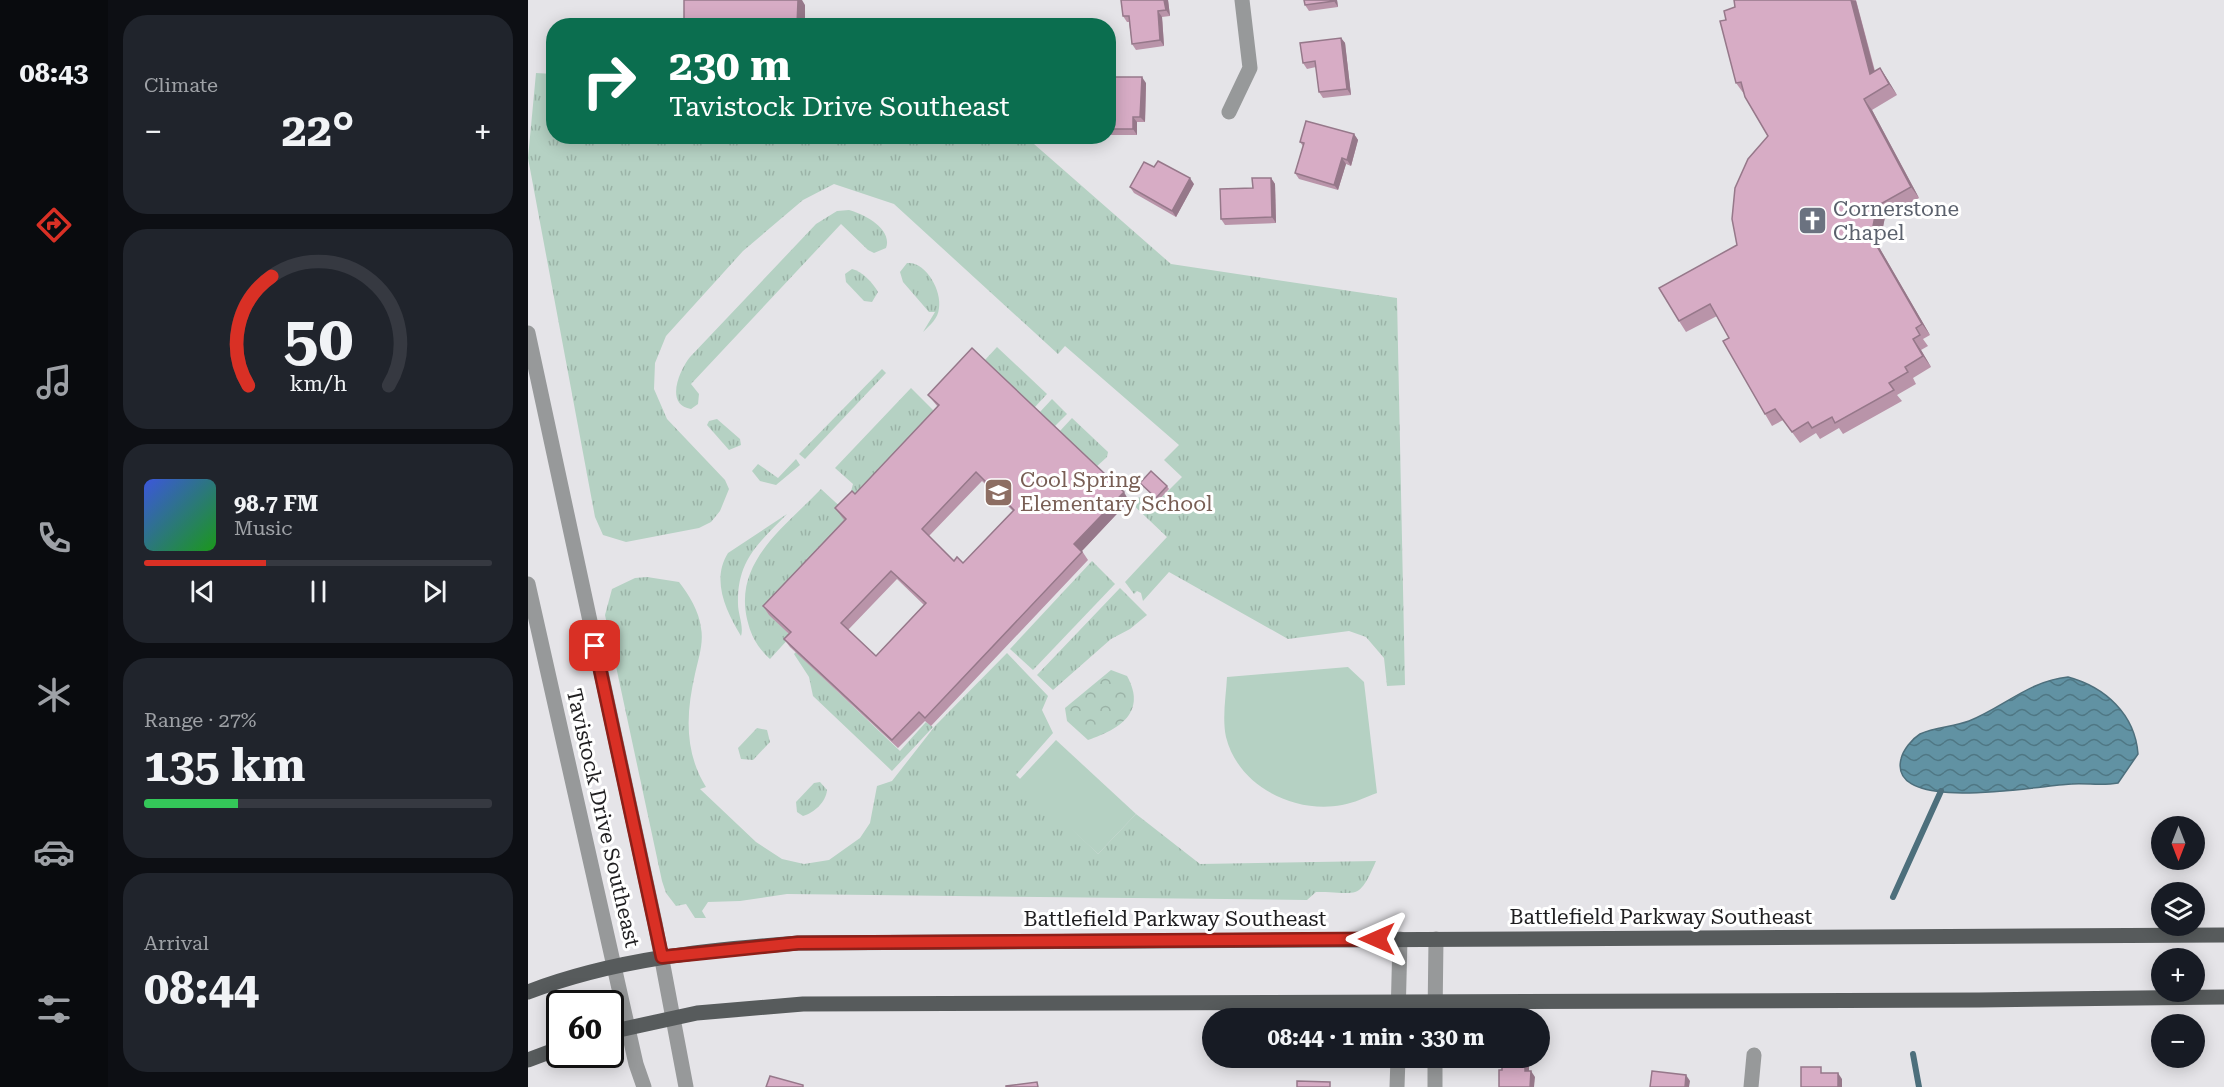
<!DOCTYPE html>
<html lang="en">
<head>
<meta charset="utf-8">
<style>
  :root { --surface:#171b24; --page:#20242c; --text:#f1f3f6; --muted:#9ea1a6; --line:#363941; --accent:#d93025 }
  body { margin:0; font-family:"Roboto Serif",serif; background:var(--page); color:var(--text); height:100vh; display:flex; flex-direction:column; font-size:22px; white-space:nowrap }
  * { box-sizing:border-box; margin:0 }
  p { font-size:20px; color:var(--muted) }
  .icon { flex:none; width:33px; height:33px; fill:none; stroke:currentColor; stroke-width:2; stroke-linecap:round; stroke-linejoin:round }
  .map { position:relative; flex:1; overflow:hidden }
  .details { display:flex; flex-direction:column; gap:15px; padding:15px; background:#0d0f14; width:420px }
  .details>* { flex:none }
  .hud { position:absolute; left:18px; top:18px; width:570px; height:126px; border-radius:24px; box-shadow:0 3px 15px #0003; background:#0b6e4f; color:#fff; overflow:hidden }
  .needle { width:39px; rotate:180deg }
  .fabs { position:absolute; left:1623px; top:816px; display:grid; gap:12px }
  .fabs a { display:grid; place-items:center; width:54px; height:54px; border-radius:50%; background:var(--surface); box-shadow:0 3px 15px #0003; font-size:30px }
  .speed { position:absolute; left:18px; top:990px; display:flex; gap:12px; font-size:30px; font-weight:700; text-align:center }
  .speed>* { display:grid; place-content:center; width:78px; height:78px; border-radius:50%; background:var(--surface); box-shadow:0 3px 15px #0003; line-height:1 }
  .speed .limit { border:3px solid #111; border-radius:9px; background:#fff; color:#111 }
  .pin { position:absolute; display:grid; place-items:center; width:51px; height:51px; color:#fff; margin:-26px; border-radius:12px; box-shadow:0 3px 9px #0006 }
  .me { position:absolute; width:66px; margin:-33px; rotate:270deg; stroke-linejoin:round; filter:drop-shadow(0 0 4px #0008) }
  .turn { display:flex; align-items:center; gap:21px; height:126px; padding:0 24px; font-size:27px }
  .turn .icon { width:78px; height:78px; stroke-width:2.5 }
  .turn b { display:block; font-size:42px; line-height:51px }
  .big { font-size:45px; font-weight:700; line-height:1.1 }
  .details .tile { flex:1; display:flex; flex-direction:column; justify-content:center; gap:9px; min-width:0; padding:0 21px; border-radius:24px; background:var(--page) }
  .details .dial { align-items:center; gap:0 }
  .dial svg { height:156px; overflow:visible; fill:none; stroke:var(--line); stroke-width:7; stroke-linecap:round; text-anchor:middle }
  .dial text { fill:var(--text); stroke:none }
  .song { display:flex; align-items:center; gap:18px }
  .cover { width:72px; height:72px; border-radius:9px; background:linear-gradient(135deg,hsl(230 70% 55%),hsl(120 70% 35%)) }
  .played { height:6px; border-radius:3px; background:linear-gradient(90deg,var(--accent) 35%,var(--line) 35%) }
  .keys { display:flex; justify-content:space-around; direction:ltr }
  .heat { display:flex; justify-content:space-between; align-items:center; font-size:33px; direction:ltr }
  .charge { height:9px; border-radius:4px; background:linear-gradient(90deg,#34c759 27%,var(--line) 0) }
  .trip { position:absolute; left:674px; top:1008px; width:348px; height:60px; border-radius:30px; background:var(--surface); box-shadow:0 3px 15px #0003; font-weight:700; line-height:60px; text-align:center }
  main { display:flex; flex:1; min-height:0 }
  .tabs { display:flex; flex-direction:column; width:108px; justify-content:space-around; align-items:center; background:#090b0e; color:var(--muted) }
  .tabs .icon { width:42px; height:42px }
  .tabs .on { color:var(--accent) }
  .tabs b { font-size:27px; color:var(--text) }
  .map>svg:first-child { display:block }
</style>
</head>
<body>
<main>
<nav class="tabs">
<b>08:43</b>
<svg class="icon on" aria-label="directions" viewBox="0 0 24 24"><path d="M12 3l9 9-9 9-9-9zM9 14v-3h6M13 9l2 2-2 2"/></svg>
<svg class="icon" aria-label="music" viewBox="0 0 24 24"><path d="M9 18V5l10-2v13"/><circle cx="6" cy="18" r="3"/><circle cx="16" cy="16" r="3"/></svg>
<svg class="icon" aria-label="phone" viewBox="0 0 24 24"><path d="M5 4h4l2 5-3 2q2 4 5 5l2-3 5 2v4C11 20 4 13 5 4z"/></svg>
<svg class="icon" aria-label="climate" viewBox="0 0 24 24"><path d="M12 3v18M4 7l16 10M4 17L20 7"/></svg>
<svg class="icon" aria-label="car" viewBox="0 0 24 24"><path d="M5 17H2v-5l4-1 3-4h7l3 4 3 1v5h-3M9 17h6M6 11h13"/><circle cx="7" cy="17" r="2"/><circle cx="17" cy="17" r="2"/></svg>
<svg class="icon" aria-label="filters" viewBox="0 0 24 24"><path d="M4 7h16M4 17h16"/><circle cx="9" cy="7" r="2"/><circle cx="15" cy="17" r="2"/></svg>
</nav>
<section class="details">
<div class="tile"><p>Climate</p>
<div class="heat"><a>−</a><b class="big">22°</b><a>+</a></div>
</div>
<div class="tile dial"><svg viewBox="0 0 100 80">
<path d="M14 69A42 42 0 1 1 86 69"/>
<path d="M14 69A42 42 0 0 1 26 13" stroke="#d93025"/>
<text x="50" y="56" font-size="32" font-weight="700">50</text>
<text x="50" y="72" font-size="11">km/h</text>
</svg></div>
<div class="tile">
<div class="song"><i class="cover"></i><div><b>98.7 FM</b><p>Music</p></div></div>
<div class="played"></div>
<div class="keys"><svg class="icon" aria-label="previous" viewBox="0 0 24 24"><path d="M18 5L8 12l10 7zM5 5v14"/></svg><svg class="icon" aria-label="pause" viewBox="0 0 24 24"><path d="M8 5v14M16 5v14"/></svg><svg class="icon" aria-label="next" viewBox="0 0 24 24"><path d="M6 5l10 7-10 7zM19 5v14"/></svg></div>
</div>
<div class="tile"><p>Range · 27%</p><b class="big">135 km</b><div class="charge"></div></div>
<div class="tile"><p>Arrival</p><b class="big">08:44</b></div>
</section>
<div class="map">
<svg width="1696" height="1087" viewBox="0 0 1696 1087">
  <defs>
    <pattern id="grass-tufts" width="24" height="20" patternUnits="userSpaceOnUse" patternTransform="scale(1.5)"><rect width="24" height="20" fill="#b5d1c3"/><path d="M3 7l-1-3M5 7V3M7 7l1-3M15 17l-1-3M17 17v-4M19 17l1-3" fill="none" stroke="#9bb3a7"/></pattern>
    <pattern id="forest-crowns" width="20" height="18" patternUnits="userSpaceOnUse" patternTransform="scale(1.5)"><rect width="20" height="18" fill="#b5d1c3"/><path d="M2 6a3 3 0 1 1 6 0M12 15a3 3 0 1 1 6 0" fill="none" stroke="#9bb3a7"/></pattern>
    <pattern id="water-waves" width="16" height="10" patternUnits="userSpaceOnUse" patternTransform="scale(1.5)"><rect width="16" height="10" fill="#6192a3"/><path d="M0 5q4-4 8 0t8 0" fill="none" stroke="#4f7784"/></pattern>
  </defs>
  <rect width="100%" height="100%" fill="#e5e4e8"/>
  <g fill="url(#grass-tufts)">
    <path d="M8 73 25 74 26 136 498 137 643 264 869 298 877 685 859 686 856 658 838 637 821 631 760 639 641 572 615 601 613 593 609 591 606 594 597 582 639 537 601 501 621 494 629 502 654 477 636 460 651 445 537 346 530 354 366 204 306 184 275 200 215 251 138 336 127 363 126 389 139 419 197 480 201 489 192 511 183 522 171 528 98 542 75 535 67 517 0 158Z"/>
    <path d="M321 210C336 214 365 229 358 248L346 253 340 250 313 224 163 384 171 394 170 404 163 409C136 405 152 369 162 357L288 224 309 211Z"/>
    <path d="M379 263C398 261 414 291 411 308 410 319 402 325 395 332L407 312H401L375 282 372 272Z"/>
    <path d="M324 269C334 271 345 283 350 292L344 302 336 301 318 282 317 274Z"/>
    <path d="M469 347 519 394 506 408 456 361Z"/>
    <path d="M354 369 358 373 277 459 271 454Z"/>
    <path d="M383 388 410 415 333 502 322 495 325 484 307 468Z"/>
    <path d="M524 399 539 414 526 427 511 413Z"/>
    <path d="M544 418 580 452 579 457 567 468 531 432Z"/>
    <path d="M189 419 212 439 213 445 201 450 179 425 181 421Z"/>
    <path d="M268 459 272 465 248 485 232 481 224 471 230 464 250 478Z"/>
    <path d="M293 489 318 512 324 527 241 614 263 636 242 659C229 647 223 636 219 619 206 561 257 527 293 489Z"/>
    <path d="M259 514C230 544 209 560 210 604 210 614 216 627 213 636 198 611 183 580 200 553Z"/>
    <path d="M564 561 587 584 505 670 482 649Z"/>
    <path d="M119 577 151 582C161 595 171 611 173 628 176 643 170 660 167 674 158 713 156 752 178 787L172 789 228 842 254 859 276 864 301 860 332 838 342 823 349 786 364 781 407 726 479 653 520 696 514 710 525 733 488 775 570 854 608 814 672 864 848 861C830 902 831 892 788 892L779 900 259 894 212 901 180 902 174 911 178 918H167L158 904 148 906 138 893 134 881 77 615 84 589 107 578Z"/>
    <path d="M592 588 619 615 602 629 583 639 525 690 509 675Z"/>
    <path d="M268 652 372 751 398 722 405 727 364 771 285 696 281 677 266 654Z"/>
    <path d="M229 728 239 730 242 742 225 760 213 759 210 748Z"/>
    <path d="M292 782 299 790C298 802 286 813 275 816L269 812 268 802 286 783Z"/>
  </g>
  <path fill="url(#forest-crowns)" d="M583 670 599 676C619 712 592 729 560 740L539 721 537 708Z"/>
  <g fill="#b5d1c3">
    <path d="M820 667 836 682 849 793C838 797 826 803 814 805 766 814 710 786 698 737 694 718 698 696 699 677Z"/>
    <path d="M528 740 608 814 570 854 491 780Z"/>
  </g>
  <path fill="url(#water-waves)" stroke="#4d6f7c" stroke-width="1.5" d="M1540 677C1577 687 1607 714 1610 754L1590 783C1574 786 1560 783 1544 784 1518 784 1359 816 1373 759 1375 750 1384 739 1392 734 1407 727 1425 727 1441 721 1476 707 1501 681 1540 677Z"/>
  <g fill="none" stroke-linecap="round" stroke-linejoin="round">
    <g stroke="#4d6f7c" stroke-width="6">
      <path d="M1365 897 1413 791"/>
      <path d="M1385 1054 1391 1087"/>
    </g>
    <g stroke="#97999a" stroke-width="15">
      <path d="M701 112 722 68 714 0"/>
      <path d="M0 333 127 923 158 1087"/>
      <path d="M0 584 108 1064 116 1087"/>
      <path d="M870 1018 872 939"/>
      <path d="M907 1018 908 939"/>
      <path d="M869 1087 870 1058"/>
      <path d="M907 1087V1058"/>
      <path d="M1223 1087 1226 1055"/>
    </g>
    <g stroke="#575b5c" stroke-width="15">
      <path d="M0 992C86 959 178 950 270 943L1696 935"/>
      <path d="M82 1032 169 1013 275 1004 1451 1000 1696 997"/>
      <path d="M0 1060 32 1048"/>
    </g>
  </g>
  <g fill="#b994a9" fill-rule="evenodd">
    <path d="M640 0 642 16 634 17 636 46 608 50 604 44 601 22H599L595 16Z"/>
    <path d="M776 0H809L810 7 781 11 777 5Z"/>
    <path d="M1206 0H1328L1347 71 1352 68 1369 95 1344 110 1391 198 1357 217 1351 247 1402 335 1395 339 1400 346 1393 350 1403 367 1385 378 1388 384 1369 395 1374 401 1315 434 1311 428 1292 439 1288 433 1272 443 1255 420 1244 426 1237 414 1201 338 1189 316 1158 332 1151 321 1209 245 1240 136 1216 94 1208 83 1198 20 1207 7Z"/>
    <path d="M813 38 817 43 823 95 795 98 791 92 788 67 779 69 775 63Z"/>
    <path d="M580 77 618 83 617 122H609V135H580Z"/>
    <path d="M826 134 830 140 823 166 818 164 810 190 771 179 767 173 775 146 772 142Z"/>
    <path d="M743 178 747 184 748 223 697 225 693 219 725 188Z"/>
    <path d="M666 184 648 217 606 193 602 187Z"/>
    <path d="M400 395 601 501 554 551 560 560 403 726 397 721 370 748 262 647 256 639 261 634 241 615 235 606 316 520 307 508 327 494 410 407ZM454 481 485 511 435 563 426 561 401 536ZM369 579 396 605 348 656 320 630Z"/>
    <path d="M612 483 639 486 641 489 630 501Z"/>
  </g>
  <g fill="#96788a">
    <path d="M270 0H274L277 5V26H269Z"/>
    <path d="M636 0H640L642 16 638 10Z"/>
    <path d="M806 0H809L810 7 806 1Z"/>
    <path d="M1323 0 1328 1 1350 85 1342 74Z"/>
    <path d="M630 11 634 17 636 46 632 40Z"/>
    <path d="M813 38 817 43 823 95 819 89Z"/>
    <path d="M1352 68 1360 80 1369 95 1361 84Z"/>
    <path d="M614 77 618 83 617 122 612 117Z"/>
    <path d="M1336 99 1344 110 1391 198 1383 187Z"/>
    <path d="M605 117 609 122V135L605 129Z"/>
    <path d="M826 134 830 140 823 166 819 160Z"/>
    <path d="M814 158 818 164 810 190 806 185Z"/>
    <path d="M662 178 666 184 648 217 644 211Z"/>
    <path d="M743 178 747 184 748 223 744 217Z"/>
    <path d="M1349 206 1357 217 1351 247 1402 335 1394 324 1343 236Z"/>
    <path d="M1385 339 1393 350 1403 367 1395 356Z"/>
    <path d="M596 492 601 501 552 553 546 544Z"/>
    <path d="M997 1058 1001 1063V1076L997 1071Z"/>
    <path d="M1003 1071 1007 1077 1006 1087H1002Z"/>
    <path d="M1310 1073 1314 1079V1087H1310Z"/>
    <path d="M1158 1075 1162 1081 1161 1087H1157Z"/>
  </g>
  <g fill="#d7acc5" stroke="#96788a" stroke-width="1.5" fill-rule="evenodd">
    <path d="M156 0H270L269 26H156Z"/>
    <path d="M593 0H636L638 10 630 11 632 40 604 44 601 16H595Z"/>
    <path d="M776 0H806V1L777 5Z"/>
    <path d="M1206 0H1323L1342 74 1352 68 1361 84 1336 99 1383 187 1349 206 1343 236 1394 324 1388 328 1392 335 1385 339 1395 356 1377 367 1380 372 1361 383 1366 390 1307 423 1304 417 1284 428 1280 422 1264 432 1247 409 1237 414 1195 341 1201 338 1182 304 1151 321 1131 288 1209 245 1204 219 1207 188 1220 159 1240 136 1217 97 1213 82 1208 83 1192 21 1198 20 1196 11 1207 7Z"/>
    <path d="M813 38 819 89 791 92 787 61 775 63 772 43Z"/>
    <path d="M580 77H614L612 117H605V129H580Z"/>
    <path d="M778 121 826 134 819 160 814 158 806 185 767 173 776 143 772 142Z"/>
    <path d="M630 161 662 178 644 211 602 187 616 162 626 167Z"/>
    <path d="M724 178H743L744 217 693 219 692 189 725 188Z"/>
    <path d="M444 348 596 492 546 544 554 552 397 718 391 712 364 740 256 639 263 632 235 606 318 519 307 508 324 491 327 494 411 405 400 395ZM448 472 486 510 435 563 429 557 426 561 394 529ZM363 571 398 603 348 656 313 623Z"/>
    <path d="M623 471 639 486 628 498 612 483Z"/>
    <path d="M974 1058H997V1071H1003L1002 1087H971V1070H974Z"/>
    <path d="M1273 1067H1293V1073H1310V1087H1273Z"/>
    <path d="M1124 1071 1158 1075 1157 1087H1122Z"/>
    <path d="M242 1076 275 1085V1087H238Z"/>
    <path d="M769 1081 802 1082V1087H769Z"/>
    <path d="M509 1082 510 1087H478V1086Z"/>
  </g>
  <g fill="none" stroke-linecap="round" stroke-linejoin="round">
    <defs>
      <path id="route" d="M67 646 134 957 270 943 849 939"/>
    </defs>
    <use href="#route" stroke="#8d1f18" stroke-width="15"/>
    <use href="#route" stroke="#d93025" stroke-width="10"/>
  </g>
  <defs>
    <symbol id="church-square" viewBox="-11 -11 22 22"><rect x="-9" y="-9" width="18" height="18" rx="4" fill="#6b7280" stroke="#fff"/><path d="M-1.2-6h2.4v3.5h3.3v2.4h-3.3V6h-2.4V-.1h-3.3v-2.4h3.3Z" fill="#fff"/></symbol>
    <symbol id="school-square" viewBox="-11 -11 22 22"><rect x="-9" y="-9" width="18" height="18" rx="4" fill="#8d6e63" stroke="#fff"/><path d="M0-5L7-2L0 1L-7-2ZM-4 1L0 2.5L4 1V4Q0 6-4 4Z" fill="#fff"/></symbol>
  </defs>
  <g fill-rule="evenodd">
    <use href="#church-square" x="1268" y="204" width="33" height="33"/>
    <use href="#school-square" x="454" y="476" width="33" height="33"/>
  </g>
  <g text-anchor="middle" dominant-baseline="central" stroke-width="6" stroke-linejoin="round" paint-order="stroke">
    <g font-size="21" fill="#5b616d" stroke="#fff" text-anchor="start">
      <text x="1305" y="209">Cornerstone<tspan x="1305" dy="24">Chapel</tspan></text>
    </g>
    <g font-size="21" fill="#785e54" stroke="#fff" text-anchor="start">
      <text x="492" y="480">Cool Spring<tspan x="492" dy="24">Elementary School</tspan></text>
    </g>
    <g font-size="21" fill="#1f1e20" stroke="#fff">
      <text transform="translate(75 818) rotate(77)">Tavistock Drive Southeast</text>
      <text x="1133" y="917">Battlefield Parkway Southeast</text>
      <text x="647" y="919">Battlefield Parkway Southeast</text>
    </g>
  </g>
</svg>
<div class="fabs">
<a><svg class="needle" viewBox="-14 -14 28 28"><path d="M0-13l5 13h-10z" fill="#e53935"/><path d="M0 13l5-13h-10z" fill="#9ea1a6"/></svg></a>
<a><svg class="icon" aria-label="layers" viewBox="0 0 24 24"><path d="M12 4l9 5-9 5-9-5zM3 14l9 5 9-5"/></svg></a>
<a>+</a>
<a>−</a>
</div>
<div class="speed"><div class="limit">60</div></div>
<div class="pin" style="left:67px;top:646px;background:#d93025"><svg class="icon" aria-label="arrive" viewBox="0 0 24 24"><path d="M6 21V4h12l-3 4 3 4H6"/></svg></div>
<svg class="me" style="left:849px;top:939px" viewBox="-20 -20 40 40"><path d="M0-17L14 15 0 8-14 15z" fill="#d93025" stroke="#fff" stroke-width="4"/></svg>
<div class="trip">08:44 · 1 min · 330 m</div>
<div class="hud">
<div class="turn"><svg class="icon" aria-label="right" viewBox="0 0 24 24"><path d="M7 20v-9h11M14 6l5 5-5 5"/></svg><div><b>230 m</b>Tavistock Drive Southeast</div></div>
</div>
</div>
</main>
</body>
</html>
